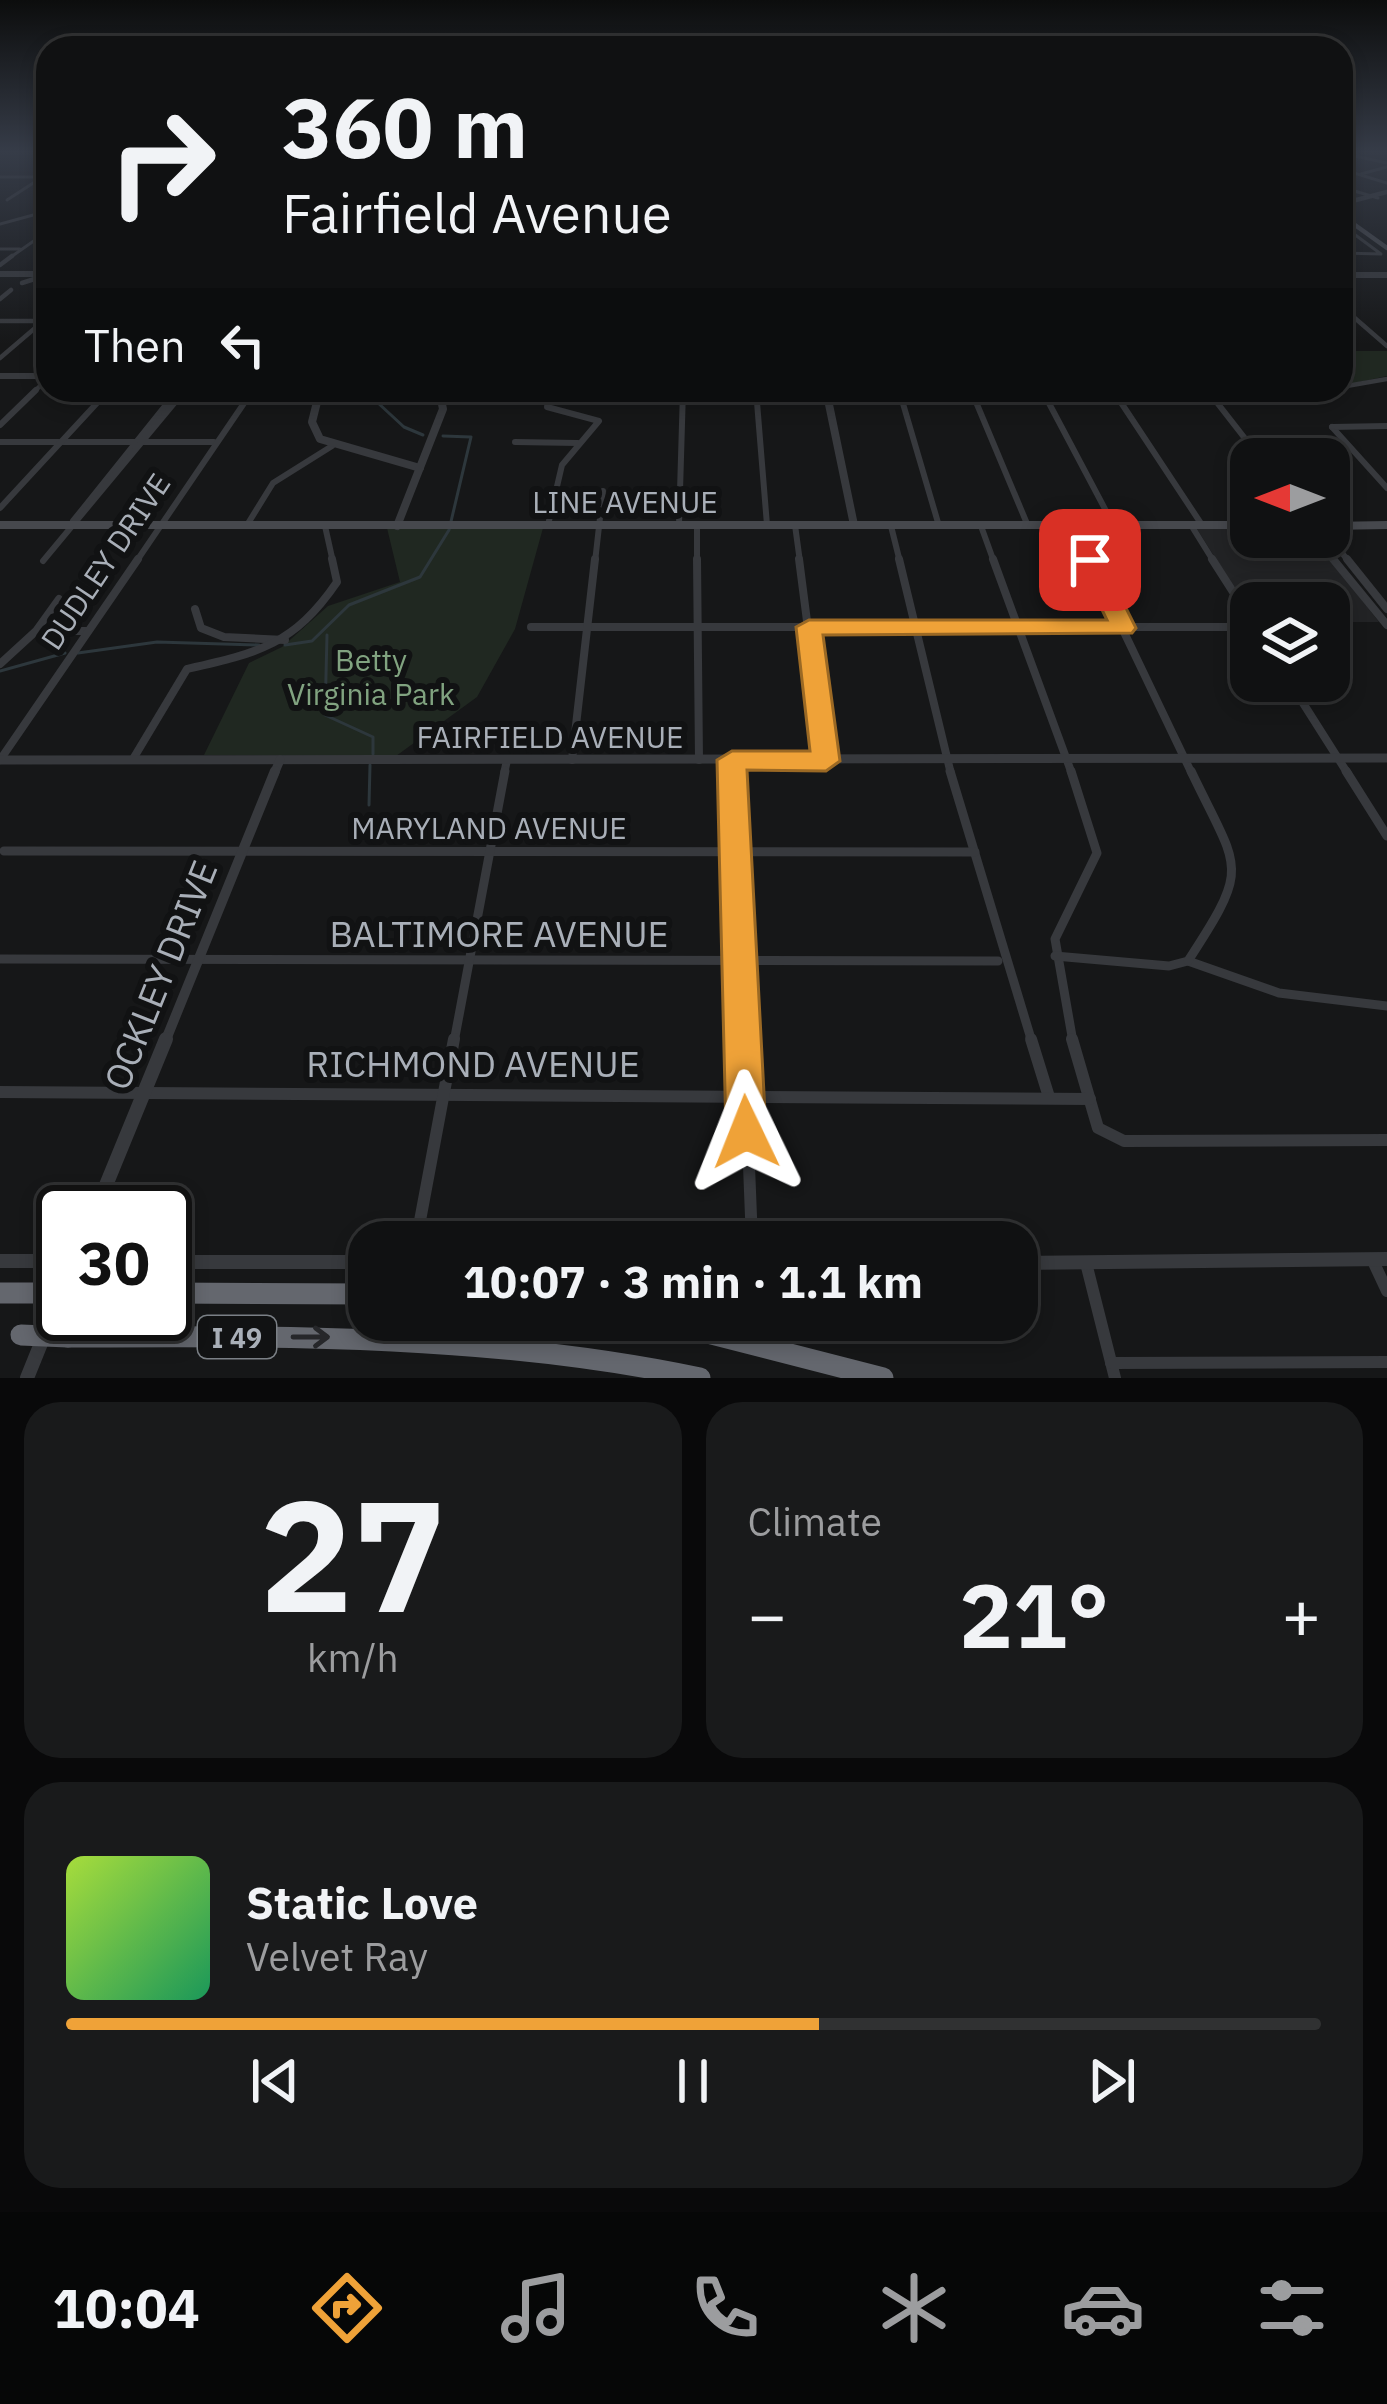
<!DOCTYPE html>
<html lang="en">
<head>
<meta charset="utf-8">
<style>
  :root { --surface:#101112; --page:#191a1b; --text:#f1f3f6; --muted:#9c9d9f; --line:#303132; --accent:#efa238 }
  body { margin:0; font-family:"IBM Plex Sans",sans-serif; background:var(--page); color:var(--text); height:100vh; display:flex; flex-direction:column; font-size:45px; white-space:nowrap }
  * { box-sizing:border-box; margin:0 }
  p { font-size:39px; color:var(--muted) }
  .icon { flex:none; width:66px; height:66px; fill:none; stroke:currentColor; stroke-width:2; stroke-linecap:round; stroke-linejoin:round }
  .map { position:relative; height:1378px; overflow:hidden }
  .sheet { display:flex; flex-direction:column; gap:24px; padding:24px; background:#09090a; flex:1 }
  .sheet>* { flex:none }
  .guide { position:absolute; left:36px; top:36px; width:1317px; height:366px; border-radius:36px; box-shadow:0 6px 18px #0003,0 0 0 3px var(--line); background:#101112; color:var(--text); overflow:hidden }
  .needle { width:78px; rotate:270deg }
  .tools { position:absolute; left:1230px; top:438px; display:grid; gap:24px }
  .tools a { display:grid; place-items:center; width:120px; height:120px; border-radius:24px; background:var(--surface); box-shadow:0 6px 18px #0003,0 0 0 3px var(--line); font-size:60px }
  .speed { position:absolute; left:36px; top:1185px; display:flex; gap:24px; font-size:60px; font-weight:700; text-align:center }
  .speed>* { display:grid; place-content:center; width:156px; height:156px; border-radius:50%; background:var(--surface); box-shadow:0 6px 18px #0003,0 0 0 3px var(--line); line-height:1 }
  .speed .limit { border:6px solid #111; border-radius:18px; background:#fff; color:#111 }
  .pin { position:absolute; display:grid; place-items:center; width:102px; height:102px; color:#fff; margin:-51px; border-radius:24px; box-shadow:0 6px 18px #0006 }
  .me { position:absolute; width:132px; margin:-66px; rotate:358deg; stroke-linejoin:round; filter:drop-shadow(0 0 9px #0008) }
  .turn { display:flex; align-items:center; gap:42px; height:252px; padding:0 48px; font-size:54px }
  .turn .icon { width:156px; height:156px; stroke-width:2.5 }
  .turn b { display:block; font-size:84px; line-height:102px }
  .then { display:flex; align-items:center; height:114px; padding:0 48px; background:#0003; gap:24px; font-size:45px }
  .big { font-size:90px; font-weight:700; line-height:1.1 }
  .sheet .tile { flex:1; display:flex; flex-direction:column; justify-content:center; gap:18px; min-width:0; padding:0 42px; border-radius:36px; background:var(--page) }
  .sheet .dial { align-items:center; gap:0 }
  .dial b { font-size:156px; line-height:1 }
  .song { display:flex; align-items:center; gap:36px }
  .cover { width:144px; height:144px; border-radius:18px; background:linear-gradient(135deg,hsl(80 70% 55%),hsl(150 70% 35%)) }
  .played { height:12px; border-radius:6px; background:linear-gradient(90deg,var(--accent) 60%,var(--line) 60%) }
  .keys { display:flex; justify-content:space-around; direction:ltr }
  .heat { display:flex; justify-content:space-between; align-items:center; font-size:66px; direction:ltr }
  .sheet .tiles { flex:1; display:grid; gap:24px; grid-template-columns:1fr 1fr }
  .tile:last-child { grid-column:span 2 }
  .trip { position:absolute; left:348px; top:1221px; width:690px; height:120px; border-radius:36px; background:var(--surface); box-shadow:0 6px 18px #0003,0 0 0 3px var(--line); font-weight:700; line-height:120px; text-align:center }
  .tabs { display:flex; height:192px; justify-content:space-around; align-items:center; background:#060707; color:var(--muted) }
  .tabs .icon { width:84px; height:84px }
  .tabs .selected { color:var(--accent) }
  .tabs b { font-size:54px; color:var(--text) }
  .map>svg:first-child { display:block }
</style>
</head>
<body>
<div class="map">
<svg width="1387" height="1378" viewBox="0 0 1387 1378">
  <rect width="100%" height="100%" fill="#161718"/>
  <path fill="#222325" d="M1251 527V537H1313L1379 622H1329V603H1251V615L1197 529Z"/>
  <g fill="#202821">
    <path d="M1341 351H1387V376L1341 386Z"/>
    <path d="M387 528H543L515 629 477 697 396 756 204 755 249 663 282 647 328 606 400 582Z"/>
  </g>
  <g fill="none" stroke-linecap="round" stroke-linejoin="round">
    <g stroke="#2d373c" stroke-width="3">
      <path d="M42 152 39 156 48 165"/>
      <path d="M364 390 404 427 423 435"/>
      <path d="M327 635 325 715 373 737V754"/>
      <path d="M285 645 312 641 349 605 420 577 449 530 471 437 443 436"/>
      <path d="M78 653 157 642 259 645"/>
      <path d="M0 671 65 653"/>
      <path d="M369 805 370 765"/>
    </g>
    <g stroke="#37393d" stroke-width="3">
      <path d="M1341 153 1387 163"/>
      <path d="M1341 169 1387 183"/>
      <path d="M1361 174 1387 167"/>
      <path d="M0 177H48"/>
      <path d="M1341 187 1378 198"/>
      <path d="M7 200 41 178"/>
      <path d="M0 224 48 211"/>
      <path d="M1341 232 1354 234 1381 254 1341 253"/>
      <path d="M0 249H20"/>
      <path d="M8 259 48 231"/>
    </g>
    <g stroke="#37393d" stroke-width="4.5">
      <path d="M0 265 12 256"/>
      <path d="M22 283 47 275"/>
      <path d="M0 299 11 290"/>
      <path d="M1341 306 1387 346"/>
      <path d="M0 321H40"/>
      <path d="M0 358 48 317"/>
      <path d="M1341 387 1387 379"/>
      <path d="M1207 390H1306"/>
      <path d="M33 393 48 378"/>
    </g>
    <g stroke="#37393d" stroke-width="6">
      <path d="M756 390 767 525"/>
      <path d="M899 390 939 526"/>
      <path d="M971 390 1028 526"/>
      <path d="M1042 390 1114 526"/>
      <path d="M1208 391 1261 459"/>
      <path d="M1120 401 1202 525"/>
      <path d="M0 425 36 390"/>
      <path d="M1332 427 1387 488"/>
      <path d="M1332 427 1387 426"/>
      <path d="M0 442H214"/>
      <path d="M515 442 578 443"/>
      <path d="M0 508 109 390"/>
      <path d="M73 521 178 390"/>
      <path d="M247 525 273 483 332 446"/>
      <path d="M548 525 562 465 599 421 547 407 549 390"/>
      <path d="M679 525 683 390"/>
      <path d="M697 525V562"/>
      <path d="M795 525 800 562"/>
      <path d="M1073 525 1091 562"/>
      <path d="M1191 525 1214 562"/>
      <path d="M325 526 333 562"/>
      <path d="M891 526 900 562"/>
      <path d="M981 526 994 562"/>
      <path d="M1329 536 1349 562"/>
      <path d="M1315 537 1335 562"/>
      <path d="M43 561 185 390"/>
      <path d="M136 562 253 390"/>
      <path d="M595 562 603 491"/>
    </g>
    <g stroke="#37393d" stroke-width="8">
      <path d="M697 559 699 760"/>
      <path d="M799 559 825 761"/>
      <path d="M899 559 951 774"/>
      <path d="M993 559 1072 774"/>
      <path d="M1089 559 1192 774"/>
      <path d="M1212 559 1251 620"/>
      <path d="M1333 559 1387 625"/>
      <path d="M1347 559 1387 609"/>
      <path d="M195 609 201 628 224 637 285 640"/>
      <path d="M531 627H1251"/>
      <path d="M38 631H87"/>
      <path d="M0 664 36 631 59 599"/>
      <path d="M1289 681 1348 774"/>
      <path d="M133 759 187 669C258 653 294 645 337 582L332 559"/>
      <path d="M0 760 138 559"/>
      <path d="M572 760 595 559"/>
      <path d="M732 760 733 774"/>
      <path d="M504 774 507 760"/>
    </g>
    <g stroke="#37393d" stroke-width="9">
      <path d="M732 771 744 1042"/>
      <path d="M950 771 1032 1042"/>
      <path d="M1071 771 1097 853 1055 939 1073 1042"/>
      <path d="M1346 771 1387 836"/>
      <path d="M4 851 975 852"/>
      <path d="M1055 956 1169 966 1188 961 1279 993 1387 1006"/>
      <path d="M0 959 998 961"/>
      <path d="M1188 961C1252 863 1239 872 1191 771"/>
      <path d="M454 1042 505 771"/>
    </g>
    <g stroke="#37393d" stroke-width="12">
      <path d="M744 1039 752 1242"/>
      <path d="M1031 1039 1049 1097"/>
      <path d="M1072 1039 1098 1128 1124 1141 1387 1140"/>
      <path d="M0 1092 1090 1099"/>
      <path d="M416 1242 454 1039"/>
      <path d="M1373 1261 1387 1291"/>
      <path d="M1086 1263 1115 1378"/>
      <path d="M1111 1363 1387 1362"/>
    </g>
    <path stroke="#37393d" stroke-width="4.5" d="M1341 204 1387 192"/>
    <g stroke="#37393d" stroke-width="6">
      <path d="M0 274H48"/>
      <path d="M1341 275H1387"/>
      <path d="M0 376H48"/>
    </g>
    <g stroke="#37393d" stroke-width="8">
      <path d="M320 390 312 422 320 439 420 468"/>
      <path d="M826 390 854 525"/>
      <path d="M397 526 443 409 439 390"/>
    </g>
    <g stroke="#37393d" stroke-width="9">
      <path d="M0 760 1387 758"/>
      <path d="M274 774 280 760"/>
    </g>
    <path stroke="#37393d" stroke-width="10" d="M165 1042 275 771"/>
    <g stroke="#37393d" stroke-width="14">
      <path d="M95 1212 166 1039"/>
      <path d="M0 1261H63"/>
      <path d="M165 1262H369"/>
      <path d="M1017 1263 1387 1259"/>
      <path d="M27 1378 61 1294"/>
    </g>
    <path stroke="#46484d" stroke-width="4.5" d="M1341 215 1387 248"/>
    <g stroke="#46484d" stroke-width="8">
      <path d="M0 525H1251"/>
      <path d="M1329 526 1387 525"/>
    </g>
    <g stroke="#64676e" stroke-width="21">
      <path d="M0 1293H38"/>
      <path d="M165 1293 369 1294"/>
      <path d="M657 1320 883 1378"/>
      <path d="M68 1337C281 1336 491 1334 700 1378"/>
    </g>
    <g stroke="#64676e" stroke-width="21">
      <path d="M38 1293H63"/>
      <path d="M21 1335 68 1337"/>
    </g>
  </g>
  <defs><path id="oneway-shaft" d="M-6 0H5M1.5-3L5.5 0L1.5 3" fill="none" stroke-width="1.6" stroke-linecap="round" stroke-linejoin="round" transform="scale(3)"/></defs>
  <use stroke="#26272a" href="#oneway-shaft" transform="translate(311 1337)"/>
  <linearGradient id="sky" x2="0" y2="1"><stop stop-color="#0c0d0d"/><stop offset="0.44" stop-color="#363c48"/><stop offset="1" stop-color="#363c48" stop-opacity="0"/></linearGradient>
  <rect width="1387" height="344" fill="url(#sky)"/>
  <path fill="#efa238" stroke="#9b6924" stroke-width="3" d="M1082 555 1102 560 1136 628 1132 633 823 635 840 761 826 771 747 770 766 1132 760 1145 746 1150 732 1145 726 1132 717 760 732 751H810L796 627 809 620H1107L1078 560Z"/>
  <g text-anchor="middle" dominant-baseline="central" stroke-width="12" stroke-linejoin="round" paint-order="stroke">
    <rect fill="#111213" stroke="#7b8086" stroke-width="3" x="198" y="1316" width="78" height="42" rx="9"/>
    <g font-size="27" font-weight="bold" fill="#a9afb8">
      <text x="237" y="1337">I 49</text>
    </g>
    <g font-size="30" fill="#a9afb8" stroke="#111213">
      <text x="625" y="501">LINE AVENUE</text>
      <text transform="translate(105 561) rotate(-56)">DUDLEY DRIVE</text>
      <text x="550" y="736">FAIRFIELD AVENUE</text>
      <text x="489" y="827">MARYLAND AVENUE</text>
    </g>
    <g font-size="30" fill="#81a380" stroke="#111213">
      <text x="371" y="659">Betty<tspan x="371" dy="34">Virginia Park</tspan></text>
    </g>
    <g font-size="36" fill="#a9afb8" stroke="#111213">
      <text x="499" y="933">BALTIMORE AVENUE</text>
      <text transform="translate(160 975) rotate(-68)">OCKLEY DRIVE</text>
      <text x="473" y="1063">RICHMOND AVENUE</text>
    </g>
  </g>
</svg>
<div class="tools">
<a><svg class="needle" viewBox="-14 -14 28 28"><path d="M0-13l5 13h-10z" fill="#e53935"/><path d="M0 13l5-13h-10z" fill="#9c9d9f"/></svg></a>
<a><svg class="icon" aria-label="layers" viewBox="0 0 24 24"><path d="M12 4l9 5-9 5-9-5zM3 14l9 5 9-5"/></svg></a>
</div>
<div class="speed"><div class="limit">30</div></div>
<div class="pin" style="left:1090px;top:560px;background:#d93025"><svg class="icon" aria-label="arrive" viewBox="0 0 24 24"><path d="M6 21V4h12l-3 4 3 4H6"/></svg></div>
<svg class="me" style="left:746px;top:1132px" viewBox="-20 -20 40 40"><path d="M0-17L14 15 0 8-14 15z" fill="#efa238" stroke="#fff" stroke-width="4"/></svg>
<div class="trip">10:07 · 3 min · 1.1 km</div>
<div class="guide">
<div class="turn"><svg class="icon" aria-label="right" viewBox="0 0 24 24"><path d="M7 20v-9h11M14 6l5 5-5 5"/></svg><div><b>360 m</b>Fairfield Avenue</div></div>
<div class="then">Then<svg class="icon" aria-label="left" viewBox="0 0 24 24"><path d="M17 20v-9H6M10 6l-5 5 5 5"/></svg></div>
</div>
</div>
<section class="sheet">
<div class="tiles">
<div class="tile dial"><b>27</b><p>km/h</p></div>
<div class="tile"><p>Climate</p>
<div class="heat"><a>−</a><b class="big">21°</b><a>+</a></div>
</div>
<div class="tile">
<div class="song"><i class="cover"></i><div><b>Static Love</b><p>Velvet Ray</p></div></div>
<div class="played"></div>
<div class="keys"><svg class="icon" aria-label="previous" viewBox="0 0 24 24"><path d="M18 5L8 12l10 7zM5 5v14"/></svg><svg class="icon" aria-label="pause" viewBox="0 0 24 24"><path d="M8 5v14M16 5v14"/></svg><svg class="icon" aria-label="next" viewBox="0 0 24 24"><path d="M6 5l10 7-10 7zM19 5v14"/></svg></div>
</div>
</div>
</section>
<nav class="tabs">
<b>10:04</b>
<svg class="icon selected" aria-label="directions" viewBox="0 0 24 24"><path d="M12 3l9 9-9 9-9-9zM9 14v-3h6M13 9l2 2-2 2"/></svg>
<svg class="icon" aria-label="music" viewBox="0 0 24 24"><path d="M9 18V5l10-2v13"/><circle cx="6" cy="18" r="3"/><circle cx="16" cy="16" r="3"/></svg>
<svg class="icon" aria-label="phone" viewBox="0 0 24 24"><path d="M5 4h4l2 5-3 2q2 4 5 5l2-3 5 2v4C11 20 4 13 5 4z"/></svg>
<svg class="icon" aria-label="climate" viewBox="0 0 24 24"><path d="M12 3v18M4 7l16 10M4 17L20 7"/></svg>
<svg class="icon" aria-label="car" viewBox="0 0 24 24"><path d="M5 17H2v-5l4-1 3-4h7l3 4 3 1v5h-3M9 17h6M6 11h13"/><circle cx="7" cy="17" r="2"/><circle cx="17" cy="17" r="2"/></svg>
<svg class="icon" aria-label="filters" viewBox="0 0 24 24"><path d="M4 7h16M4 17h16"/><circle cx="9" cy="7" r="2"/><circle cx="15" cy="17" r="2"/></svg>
</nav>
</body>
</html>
